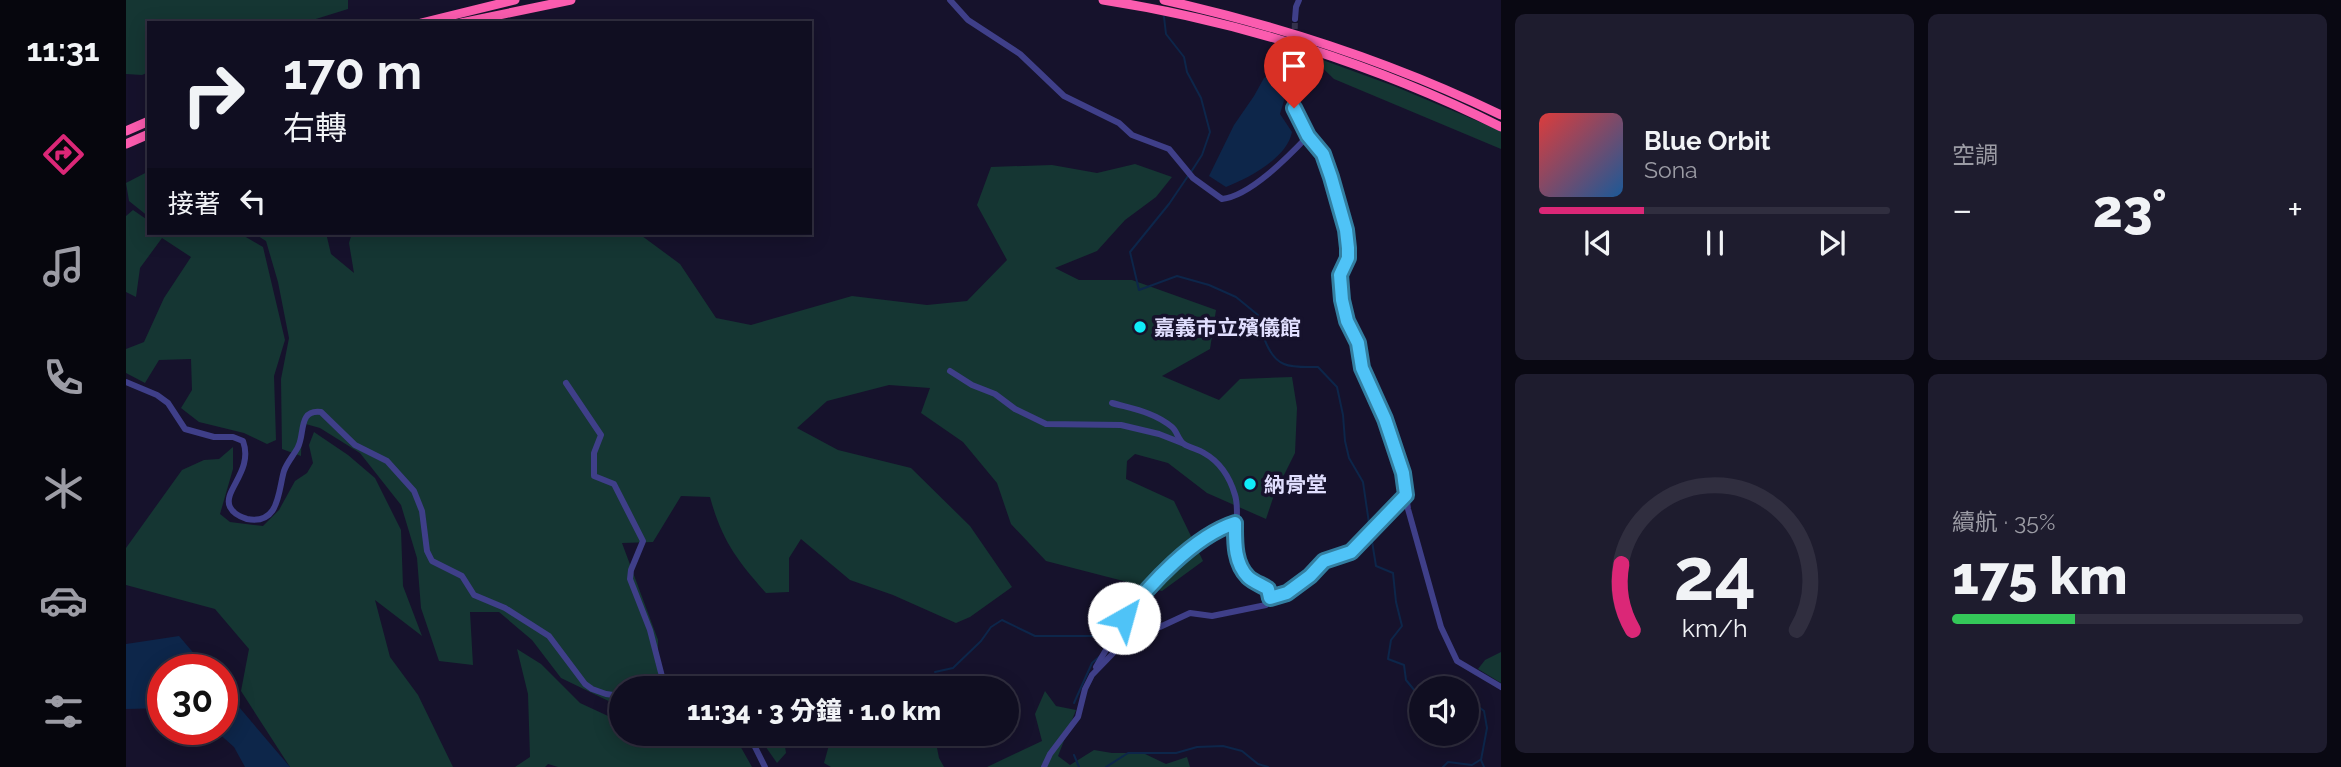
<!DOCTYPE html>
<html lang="zh-TW">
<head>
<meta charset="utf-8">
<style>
  :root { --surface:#100e21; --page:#1e1c2e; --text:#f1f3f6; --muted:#9c9ca5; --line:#302e3f; --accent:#db2777 }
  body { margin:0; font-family:Raleway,"Noto Sans TC",sans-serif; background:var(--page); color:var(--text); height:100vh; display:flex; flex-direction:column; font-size:26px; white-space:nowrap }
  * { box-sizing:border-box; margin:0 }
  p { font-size:23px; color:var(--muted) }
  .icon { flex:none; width:38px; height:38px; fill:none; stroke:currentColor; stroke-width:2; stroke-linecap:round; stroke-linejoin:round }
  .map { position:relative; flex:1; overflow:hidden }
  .drawer { display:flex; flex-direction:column; gap:14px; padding:14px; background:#090812; width:840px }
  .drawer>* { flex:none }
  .banner { position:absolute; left:21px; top:21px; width:665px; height:214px; border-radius:0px; box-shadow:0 4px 18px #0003,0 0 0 2px var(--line); background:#100e21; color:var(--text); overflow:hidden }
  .tools { position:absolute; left:1283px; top:676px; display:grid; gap:14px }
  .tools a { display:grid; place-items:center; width:70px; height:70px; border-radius:50%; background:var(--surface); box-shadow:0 4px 18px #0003,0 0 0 2px var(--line); font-size:35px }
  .speed { position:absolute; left:21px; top:654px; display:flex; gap:14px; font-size:35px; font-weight:700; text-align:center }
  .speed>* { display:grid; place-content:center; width:91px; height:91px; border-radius:50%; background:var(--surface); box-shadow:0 4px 18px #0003,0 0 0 2px var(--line); line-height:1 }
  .speed .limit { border:10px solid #d22; background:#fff; color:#111 }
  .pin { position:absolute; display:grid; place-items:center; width:60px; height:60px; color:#fff; margin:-72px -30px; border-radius:50% 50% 50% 0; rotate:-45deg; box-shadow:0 0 7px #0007 }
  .pin .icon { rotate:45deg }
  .me { position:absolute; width:77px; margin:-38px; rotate:38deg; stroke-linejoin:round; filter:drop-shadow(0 0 5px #0008) }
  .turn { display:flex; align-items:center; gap:24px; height:147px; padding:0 21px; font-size:32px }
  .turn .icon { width:91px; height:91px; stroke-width:2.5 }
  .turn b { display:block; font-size:49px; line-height:60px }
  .then { display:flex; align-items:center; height:66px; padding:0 21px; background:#0003; gap:14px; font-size:26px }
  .big { font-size:52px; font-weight:800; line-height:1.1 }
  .drawer .card { flex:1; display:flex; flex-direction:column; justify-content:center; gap:10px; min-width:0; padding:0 24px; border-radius:10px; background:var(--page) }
  .drawer .dial { align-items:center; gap:0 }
  .dial svg { height:182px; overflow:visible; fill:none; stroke:var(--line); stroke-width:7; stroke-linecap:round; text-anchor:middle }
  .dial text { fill:var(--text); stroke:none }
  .song { display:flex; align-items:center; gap:21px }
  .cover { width:84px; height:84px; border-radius:10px; background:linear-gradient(135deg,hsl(0 70% 55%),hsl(210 70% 35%)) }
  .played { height:7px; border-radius:4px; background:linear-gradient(90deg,var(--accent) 30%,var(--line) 30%) }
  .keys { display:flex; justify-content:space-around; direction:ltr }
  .heat { display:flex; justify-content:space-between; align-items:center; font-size:38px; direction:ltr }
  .charge { height:10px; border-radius:5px; background:linear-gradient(90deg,#34c759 35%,var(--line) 0) }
  .drawer .tiles { flex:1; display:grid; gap:14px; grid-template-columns:repeat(2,1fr) }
  .trip { position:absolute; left:483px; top:676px; width:410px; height:70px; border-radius:35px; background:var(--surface); box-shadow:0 4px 18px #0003,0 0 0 2px var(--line); font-weight:800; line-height:70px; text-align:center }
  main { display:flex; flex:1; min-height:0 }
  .dock { display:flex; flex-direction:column; width:126px; justify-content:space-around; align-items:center; background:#06060d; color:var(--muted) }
  .dock .icon { width:49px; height:49px }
  .dock .selected { color:var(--accent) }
  .dock b { font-size:32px; color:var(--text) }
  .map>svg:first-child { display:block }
</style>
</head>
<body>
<main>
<nav class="dock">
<b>11:31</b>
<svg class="icon selected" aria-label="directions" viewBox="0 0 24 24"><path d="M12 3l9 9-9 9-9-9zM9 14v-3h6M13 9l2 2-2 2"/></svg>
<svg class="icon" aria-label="music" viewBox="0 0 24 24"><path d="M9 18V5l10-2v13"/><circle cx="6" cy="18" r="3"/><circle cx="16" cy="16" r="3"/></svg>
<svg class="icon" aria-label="phone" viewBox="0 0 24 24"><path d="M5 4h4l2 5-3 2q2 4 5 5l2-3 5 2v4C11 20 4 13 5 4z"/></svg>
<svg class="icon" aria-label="climate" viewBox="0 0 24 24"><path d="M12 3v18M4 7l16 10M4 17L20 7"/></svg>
<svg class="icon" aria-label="car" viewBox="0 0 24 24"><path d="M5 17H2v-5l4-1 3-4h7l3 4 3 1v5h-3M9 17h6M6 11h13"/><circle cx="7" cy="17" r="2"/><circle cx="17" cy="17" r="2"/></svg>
<svg class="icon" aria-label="filters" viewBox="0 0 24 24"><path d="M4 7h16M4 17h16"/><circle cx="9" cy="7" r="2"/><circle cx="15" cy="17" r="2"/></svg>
</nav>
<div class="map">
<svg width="1375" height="767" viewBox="0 0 1375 767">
  <rect width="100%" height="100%" fill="#16122c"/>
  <g fill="#153633">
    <path d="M0 0H222V9L177 23H23V72L16 75 0 74Z"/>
    <path d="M1183 55 1268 86 1375 131V149L1208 79Z"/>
    <path d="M1009 164 1046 177 1030 197 999 220 971 251 929 268 953 280H1006L1090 310 1084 349 1036 376 1093 400 1114 379 1166 377 1171 408 1169 453 1148 495 1140 519 1081 493 1042 463 1009 454 1001 461 1000 479 1048 501 1077 561 1036 591 920 561 885 524 871 483 837 442 795 413 804 388 763 385 701 401 671 428 712 450 785 468 844 526 886 587 844 617 830 623 767 595 724 580 675 539 663 558V592L640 593C611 560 596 541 584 497L555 496 527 542 496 543 532 640V688H495V707L435 678 406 640 373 612H344L347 665 313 661 295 608 291 558 275 505 234 453 194 428 176 423 175 456 156 449 155 379 163 338 152 282 140 241 127 233H200L205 254 228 273 223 243 226 233H512L554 264 590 318 625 325 726 296 801 305 841 301 881 260 851 205 865 167 926 165 971 173Z"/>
    <path d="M23 171V217L3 201 0 183Z"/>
    <path d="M7 210 23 221V233L70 235 72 233H113L137 247 159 340 148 376 150 440 141 444 118 433 73 422 55 408 66 390 65 359 33 360 19 383 0 373V349L18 342 38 298 65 257 36 238 14 268 10 297 0 292V216Z"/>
    <path d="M188 432 222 455 249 478 275 530 277 586 296 636 249 600 264 657 292 695 327 767H164L115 691 123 649 89 609 0 585V548L56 470 78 460 93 459 107 447V469L94 514 104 522 137 526 153 510 169 481 181 473 187 463 183 445Z"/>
    <path d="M391 649 415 664 454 703 495 722V733H605L608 735 626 767H432L422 764 419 767H389L404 757 402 694Z"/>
    <path d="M1375 652V683L1352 669 1359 660Z"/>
    <path d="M919 691 930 706 950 710 932 756 944 765 968 750 986 753H1017L1040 764 1061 757 1064 767H861L916 741 909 714Z"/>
    <path d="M630 733H657L660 753 651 763Z"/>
    <path d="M764 733H808L813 758 818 767H705L698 763 703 745 749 743Z"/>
  </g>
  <g fill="#0d264a">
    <path d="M1157 68 1159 97 1154 114 1166 132C1161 158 1123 178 1100 187L1083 176 1108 125 1128 96 1138 78Z"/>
    <path d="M53 636 82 670H37V708L0 709V644Z"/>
    <path d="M96 687 164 767H119L108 747 89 730H96Z"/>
  </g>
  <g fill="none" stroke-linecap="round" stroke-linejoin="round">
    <g stroke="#0d264a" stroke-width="2">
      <path d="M1038 17 1040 34 1058 57 1061 72 1075 98 1084 132 1076 155 1065 172"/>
      <path d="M1062 176 1043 204 1004 252 1013 290 1051 276 1083 285 1110 297 1132 315C1135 331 1141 357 1158 364 1167 368 1182 367 1192 367L1211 387 1217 415 1219 441 1223 458 1237 482 1244 530"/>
      <path d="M1245 535 1250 566 1267 573 1270 602 1276 626 1265 640 1262 659 1278 665 1280 680 1289 691 1295 688"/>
      <path d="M809 672 827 668 855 641 865 627 876 620 909 636H979L983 643"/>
      <path d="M1297 688 1314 680H1327L1333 688"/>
      <path d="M1340 697 1358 711 1361 728 1355 760 1358 767"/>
      <path d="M948 703 966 663 973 657"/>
      <path d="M948 755 953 767"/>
      <path d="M980 767 1002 753H1050L1071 747 1097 746 1116 751 1132 764 1142 767"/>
      <path d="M1317 767 1322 762 1346 765 1354 760"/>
    </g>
    <path stroke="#34314c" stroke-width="6" stroke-dasharray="6 3" stroke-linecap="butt" d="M1168 56 1169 19"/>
    <g stroke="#3f3f89" stroke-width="6">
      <path d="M824 0 842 20 894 54 938 96 993 123 1006 135 1043 149 1067 178 1096 199C1124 196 1162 157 1182 136"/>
      <path d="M1169 19 1170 7 1173 0"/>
      <path d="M1168 56 1166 83 1168 108 1182 136 1197 154 1220 230 1222 258 1214 275 1216 300 1221 321 1232 343 1235 368 1259 419 1277 473 1282 509 1315 627 1331 661 1375 687"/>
      <path d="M824 371 846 385 869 394 889 409 920 424 995 425 1033 434 1056 443"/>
      <path d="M0 382 31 395 42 403 59 429 88 437H107L117 441C128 471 96 491 104 507 107 513 114 517 121 519 154 525 152 491 158 471 161 462 168 455 172 447 179 434 172 409 195 412L229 445 261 461 288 491 296 511 301 551 306 561 336 576 348 595 379 608 423 636 459 684 466 689 480 694 495 696"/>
      <path d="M440 383 475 435 468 453V476L488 484 517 541 505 570 504 579 524 630 539 688"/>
      <path d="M1144 599C1159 594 1171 587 1183 577 1189 572 1193 565 1199 561 1207 555 1217 557 1225 552L1280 495"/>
      <path d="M970 667C998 618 1024 579 1071 545 1084 536 1094 528 1109 523"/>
      <path d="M618 733 628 745 639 767"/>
      <path d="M918 767 924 754 952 717 959 689 966 675 995 645 1064 613 1086 616 1140 605 1144 599 1142 589C1136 585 1128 583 1123 578 1098 556 1117 521 1109 495 1104 478 1094 462 1078 453 1072 449 1064 448 1058 444 1052 440 1051 431 1046 427 1028 412 1007 409 986 403"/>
    </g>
    <g stroke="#fb5caf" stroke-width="9">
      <path d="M977 0C1114 21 1251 65 1375 127"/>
      <path d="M1038 0C1154 26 1268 63 1375 115"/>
      <path d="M295 23 389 0"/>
      <path d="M335 23 445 0"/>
      <path d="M0 131 23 121"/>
      <path d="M0 144 23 134"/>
    </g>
  </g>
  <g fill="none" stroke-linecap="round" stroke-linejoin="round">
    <defs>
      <path id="route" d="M998 618C1023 585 1068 536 1109 523 1109 541 1108 563 1122 577 1127 582 1136 585 1142 589L1144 598 1161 593 1184 576 1198 561 1225 552 1280 495 1277 473 1259 419 1236 368 1232 343 1221 321 1216 300 1214 275 1222 258V248L1220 230 1205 177 1197 154 1182 136 1168 108"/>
    </defs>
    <use href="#route" stroke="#337fa1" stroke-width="18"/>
    <use href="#route" stroke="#4fc3f7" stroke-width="12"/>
  </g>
  <g fill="#0fecf9" stroke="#16122c" stroke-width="2.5">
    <circle cx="1014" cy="327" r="7"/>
    <circle cx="1124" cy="484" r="7"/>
  </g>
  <g text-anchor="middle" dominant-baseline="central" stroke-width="7" stroke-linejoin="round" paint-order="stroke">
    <g font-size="21" font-weight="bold" fill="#e0defe" stroke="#16122c" text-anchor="start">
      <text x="1028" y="327">嘉義市立殯儀館</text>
      <text x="1138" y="484">納骨堂</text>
    </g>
  </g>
</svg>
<div class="tools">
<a><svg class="icon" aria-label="sound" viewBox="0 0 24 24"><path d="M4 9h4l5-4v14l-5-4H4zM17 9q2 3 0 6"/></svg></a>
</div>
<div class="speed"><div class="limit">30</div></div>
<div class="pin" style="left:1168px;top:108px;background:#d93025"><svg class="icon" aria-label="arrive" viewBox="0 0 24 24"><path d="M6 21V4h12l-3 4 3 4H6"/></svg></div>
<svg class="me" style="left:998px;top:618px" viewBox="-20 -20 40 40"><circle r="19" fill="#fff"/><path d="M0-13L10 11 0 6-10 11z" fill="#4fc3f7"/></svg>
<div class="trip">11:34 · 3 分鐘 · 1.0 km</div>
<div class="banner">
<div class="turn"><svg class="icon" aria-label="right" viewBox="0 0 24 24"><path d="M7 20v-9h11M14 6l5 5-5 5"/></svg><div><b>170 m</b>右轉</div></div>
<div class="then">接著<svg class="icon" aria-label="left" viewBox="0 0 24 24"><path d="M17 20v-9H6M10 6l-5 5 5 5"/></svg></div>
</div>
</div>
<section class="drawer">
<div class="tiles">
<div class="card">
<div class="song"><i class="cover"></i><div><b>Blue Orbit</b><p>Sona</p></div></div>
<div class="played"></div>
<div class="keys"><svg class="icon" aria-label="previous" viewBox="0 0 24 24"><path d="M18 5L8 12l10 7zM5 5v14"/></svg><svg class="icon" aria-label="pause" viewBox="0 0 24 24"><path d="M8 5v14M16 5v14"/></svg><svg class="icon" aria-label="next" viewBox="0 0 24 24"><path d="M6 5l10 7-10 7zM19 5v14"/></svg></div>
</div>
<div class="card"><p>空調</p>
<div class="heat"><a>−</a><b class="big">23°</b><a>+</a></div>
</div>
<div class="card dial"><svg viewBox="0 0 100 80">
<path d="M14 69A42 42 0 1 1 86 69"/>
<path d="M14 69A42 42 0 0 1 9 40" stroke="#db2777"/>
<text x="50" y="56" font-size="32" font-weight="700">24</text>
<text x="50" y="72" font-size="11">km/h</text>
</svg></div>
<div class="card"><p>續航 · 35%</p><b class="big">175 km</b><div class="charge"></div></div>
</div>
</section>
</main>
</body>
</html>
